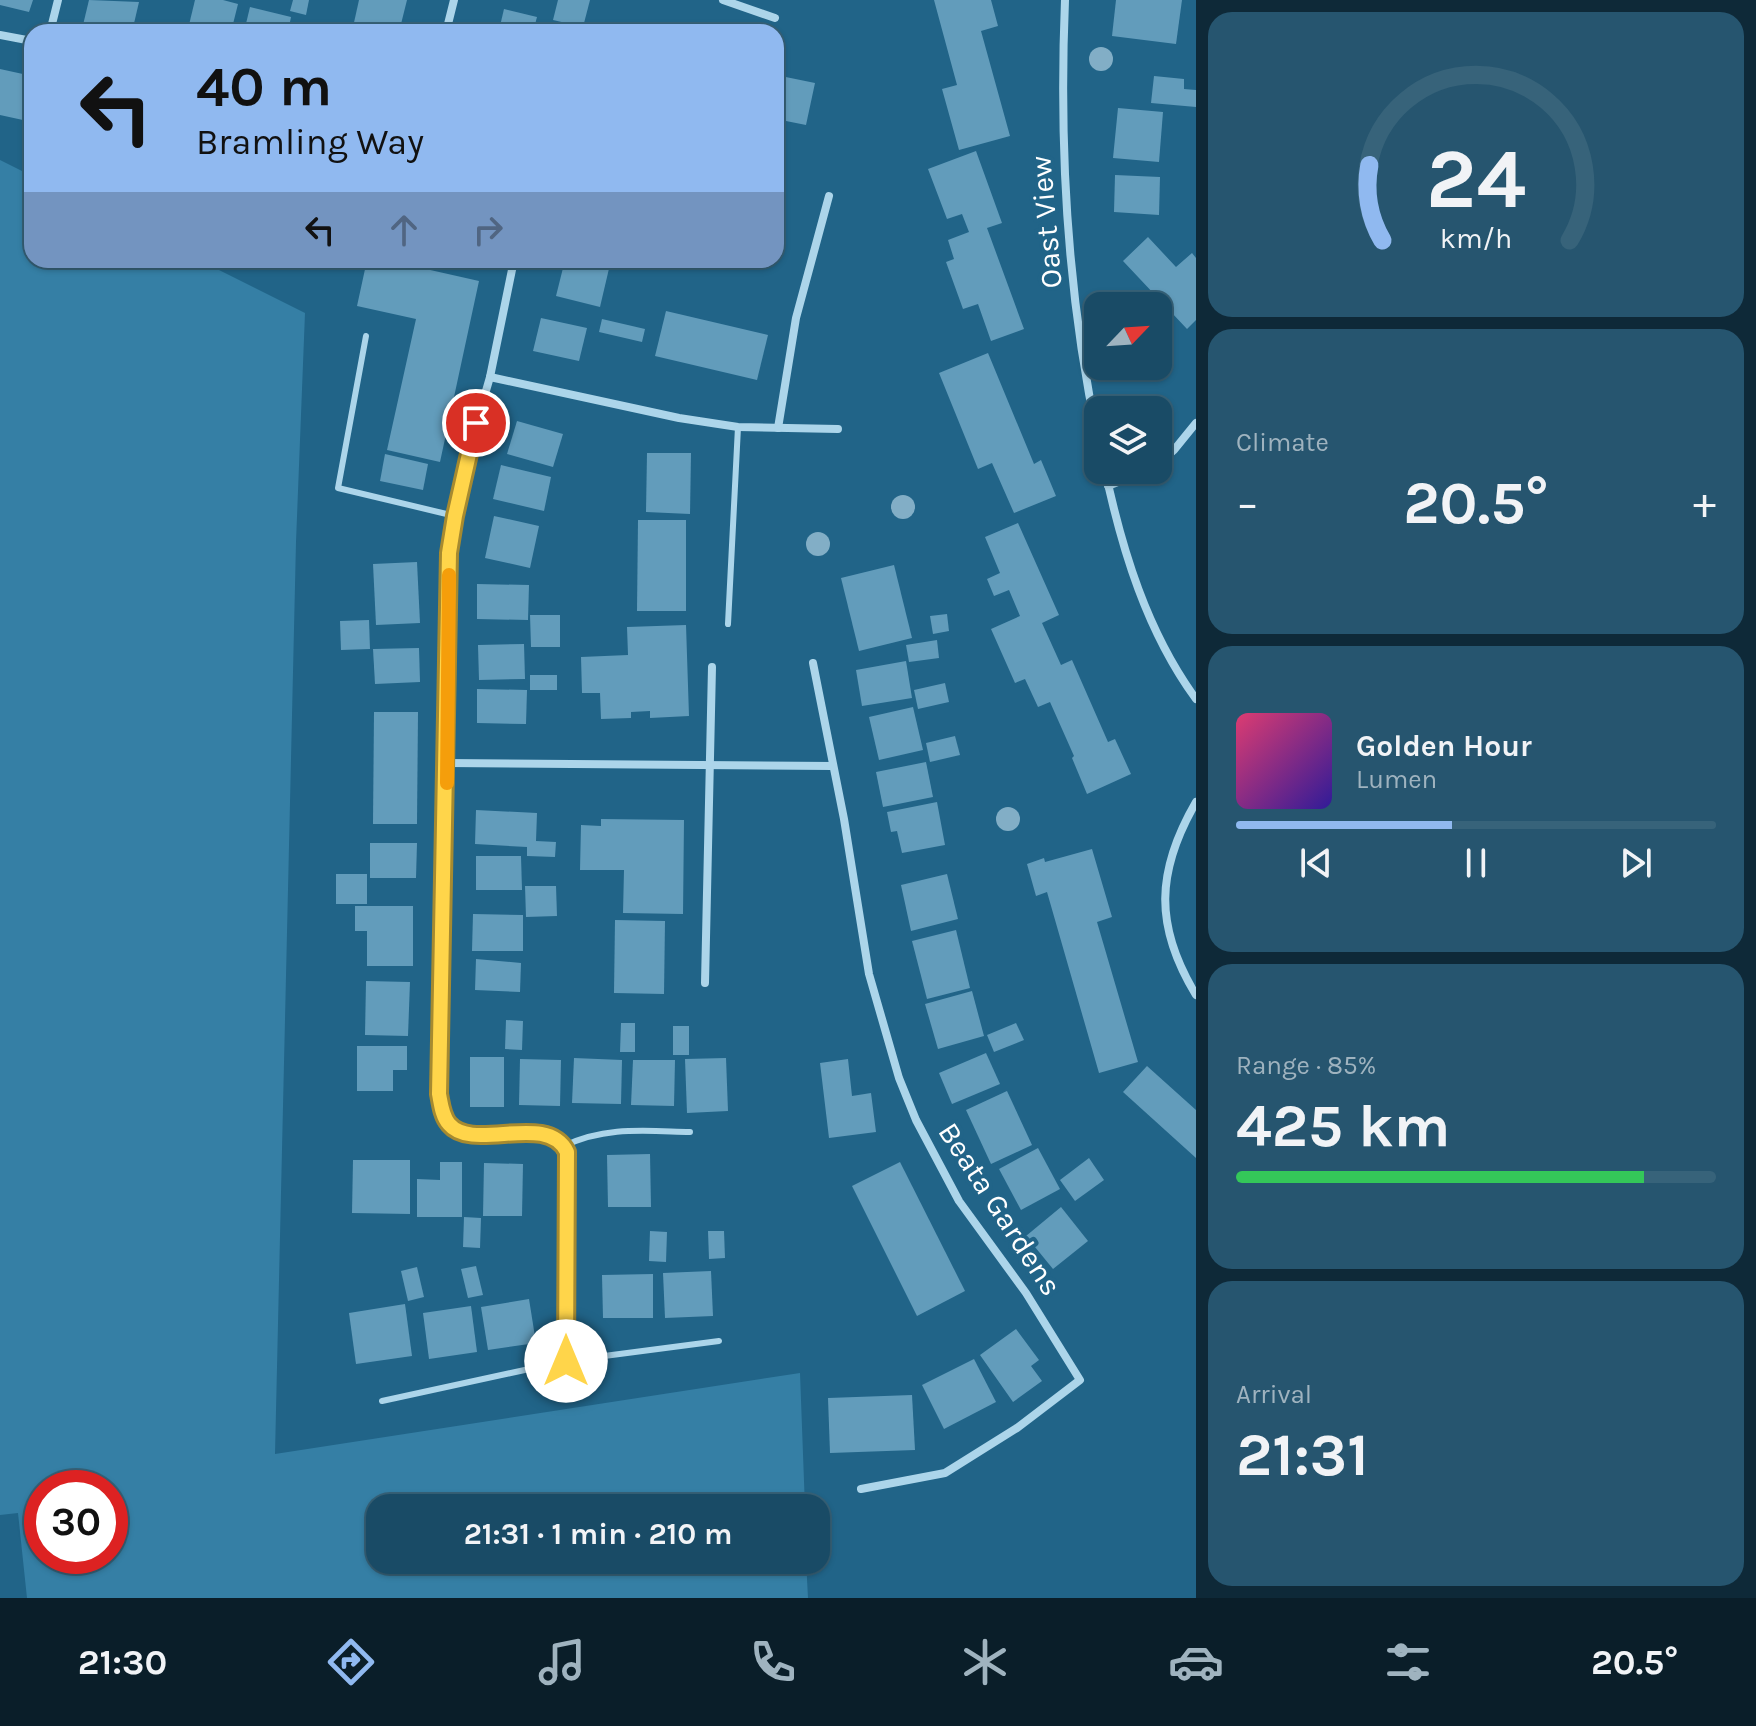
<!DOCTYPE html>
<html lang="en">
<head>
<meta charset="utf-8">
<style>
  :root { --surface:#194b66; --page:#26556f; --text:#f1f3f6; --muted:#9fb3bf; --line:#37637a; --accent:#90b9f0 }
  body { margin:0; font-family:Karla,sans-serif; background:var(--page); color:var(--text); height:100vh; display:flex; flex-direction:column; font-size:30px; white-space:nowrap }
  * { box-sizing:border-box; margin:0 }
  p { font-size:26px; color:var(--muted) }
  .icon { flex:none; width:44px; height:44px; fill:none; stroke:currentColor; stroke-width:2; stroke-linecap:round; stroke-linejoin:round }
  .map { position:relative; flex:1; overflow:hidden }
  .panel { display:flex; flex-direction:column; gap:12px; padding:12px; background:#0e2938; width:560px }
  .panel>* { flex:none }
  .guide { position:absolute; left:24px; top:24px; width:760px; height:244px; border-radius:24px; box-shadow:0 2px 6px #0004,0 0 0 2px var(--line); background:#90b9f0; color:#111; overflow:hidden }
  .needle { width:52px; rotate:65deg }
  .tools { position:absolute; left:1084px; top:292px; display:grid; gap:16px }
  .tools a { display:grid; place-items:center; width:88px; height:88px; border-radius:16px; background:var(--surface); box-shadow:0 2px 6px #0004,0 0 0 2px var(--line); font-size:40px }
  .speed { position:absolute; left:24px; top:1470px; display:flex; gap:16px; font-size:40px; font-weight:700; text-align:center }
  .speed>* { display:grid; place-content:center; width:104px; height:104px; border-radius:50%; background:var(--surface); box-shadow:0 2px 6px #0004,0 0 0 2px var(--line); line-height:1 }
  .speed .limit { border:12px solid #d22; background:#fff; color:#111 }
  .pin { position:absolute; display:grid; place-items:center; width:68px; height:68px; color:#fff; margin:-34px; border:4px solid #fff; border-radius:50%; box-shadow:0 2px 8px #0007 }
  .me { position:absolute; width:88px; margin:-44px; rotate:0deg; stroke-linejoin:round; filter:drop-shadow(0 0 6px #0008) }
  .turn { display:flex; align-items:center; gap:28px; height:168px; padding:0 40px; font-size:36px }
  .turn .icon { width:104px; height:104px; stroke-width:2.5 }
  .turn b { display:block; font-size:56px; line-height:68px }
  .lanes { display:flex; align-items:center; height:76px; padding:0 40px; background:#0003; justify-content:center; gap:40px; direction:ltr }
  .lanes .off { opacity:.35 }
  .big { font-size:60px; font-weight:700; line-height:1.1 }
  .panel .widget { flex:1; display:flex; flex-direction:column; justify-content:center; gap:12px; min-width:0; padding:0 28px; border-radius:24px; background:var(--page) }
  .panel .dial { align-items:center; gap:0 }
  .dial svg { height:208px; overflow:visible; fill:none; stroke:var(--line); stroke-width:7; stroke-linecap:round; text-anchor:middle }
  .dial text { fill:var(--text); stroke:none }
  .song { display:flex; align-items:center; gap:24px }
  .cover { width:96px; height:96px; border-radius:12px; background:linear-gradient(135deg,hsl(340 70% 55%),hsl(250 70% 35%)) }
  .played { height:8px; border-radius:4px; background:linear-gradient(90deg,var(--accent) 45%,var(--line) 45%) }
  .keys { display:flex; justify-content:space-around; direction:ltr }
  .heat { display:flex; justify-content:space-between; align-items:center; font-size:44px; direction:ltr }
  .charge { height:12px; border-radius:6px; background:linear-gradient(90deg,#34c759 85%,var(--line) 0) }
  .trip { position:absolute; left:366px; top:1494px; width:464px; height:80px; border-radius:24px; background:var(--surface); box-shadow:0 2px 6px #0004,0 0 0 2px var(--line); font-weight:700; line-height:80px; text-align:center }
  .dock { display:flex; height:128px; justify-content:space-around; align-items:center; background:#0a1e29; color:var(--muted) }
  .dock .icon { width:56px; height:56px }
  .dock .selected { color:var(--accent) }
  .dock b { font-size:36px; color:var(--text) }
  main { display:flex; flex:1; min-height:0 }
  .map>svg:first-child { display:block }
</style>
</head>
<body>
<main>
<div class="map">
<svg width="1196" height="1598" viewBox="0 0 1196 1598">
  <rect width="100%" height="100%" fill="#216488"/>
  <path fill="#357fa5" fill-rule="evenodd" d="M0 160 32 176V260H199L305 313 296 542 275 1454 800 1373 805 1508H380V1560H806L808 1598H27L18 1513 0 1515ZM42 1488H110V1556H42Z"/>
  <g fill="#629cbb">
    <path d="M0 0H33L29 12 0 5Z"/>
    <path d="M89 0 139 2 132 32H113L83 25Z"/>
    <path d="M195 0H223L238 4 231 32H200L188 29Z"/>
    <path d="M293 0H309L306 15 290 11Z"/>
    <path d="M359 0H407L399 32H373L353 27Z"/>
    <path d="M558 0H590L583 27 553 20Z"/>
    <path d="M934 0H991L998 26 981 31 1010 136 959 150 942 89 957 85Z"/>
    <path d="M1116 0H1182L1176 44 1112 36Z"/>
    <path d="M250 7 291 17 288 32H244Z"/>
    <path d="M504 9 537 17 533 32 500 26Z"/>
    <path d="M0 69 32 76V122L0 115Z"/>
    <path d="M776 75 815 83 806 125 776 119Z"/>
    <path d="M1154 76 1184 79V89L1196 90V107L1151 103Z"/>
    <path d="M1118 108 1163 112 1159 162 1113 158Z"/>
    <path d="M976 151 1002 223 987 228 1024 329 991 341 978 304 963 309 946 262 954 259 948 240 969 232 962 214 947 219 928 169Z"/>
    <path d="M1115 175 1160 177 1159 215 1114 212Z"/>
    <path d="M1148 237 1176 267 1192 253 1196 258V320L1187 329 1123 261Z"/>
    <path d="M367 260H386L479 281 440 462 387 450 416 319 357 306Z"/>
    <path d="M565 260H611L600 307 556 296Z"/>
    <path d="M666 311 768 335 757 380 655 356Z"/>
    <path d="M541 318 587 328 579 361 533 351Z"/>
    <path d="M602 319 645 329 642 342 599 332Z"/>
    <path d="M988 353 1034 464 1041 460 1056 496 1014 513 992 463 978 469 939 373Z"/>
    <path d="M517 421 563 434 553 467 507 454Z"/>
    <path d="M647 453H691L690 514 646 512Z"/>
    <path d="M385 454 428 464 423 490 380 481Z"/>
    <path d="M501 465 551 477 544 511 493 499Z"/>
    <path d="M494 516 539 526 530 568 485 558Z"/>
    <path d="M638 520H686V611H637Z"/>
    <path d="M1018 523 1059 615 1042 623 1061 665 1072 660 1108 742 1115 739 1131 774 1087 794 1072 758 1074 756 1050 702 1038 707 1025 679 1015 683 991 629 1020 616 1009 590 994 596 987 579 1000 573 985 537Z"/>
    <path d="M417 562 420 623 376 625 373 564Z"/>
    <path d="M894 565 912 638 859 651 841 578Z"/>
    <path d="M477 584 529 585 528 620 477 619Z"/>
    <path d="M947 614 949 631 933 634 930 616Z"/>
    <path d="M530 615H560V647H531Z"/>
    <path d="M369 620 370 649 341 650 340 621Z"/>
    <path d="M686 625 689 716 650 718V711L631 712V718L601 719 600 693H582L581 657 628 655 627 627Z"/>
    <path d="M937 640 939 658 909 662 906 645Z"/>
    <path d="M524 644 525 679 479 680 478 645Z"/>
    <path d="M419 648 420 682 375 684 373 649Z"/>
    <path d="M906 661 912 698 862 706 856 670Z"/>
    <rect x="530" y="675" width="27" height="15"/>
    <path d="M945 683 949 702 918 709 914 690Z"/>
    <path d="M477 689 527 690 526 724 477 723Z"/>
    <path d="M913 707 923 750 879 760 869 717Z"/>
    <path d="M374 712H418L417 824H373Z"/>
    <path d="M955 736 960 755 930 762 926 743Z"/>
    <path d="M926 762 933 797 883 807 876 772Z"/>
    <path d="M937 802 945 845 902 853 897 831 891 832 887 812Z"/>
    <path d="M476 810 537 813 536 841 556 842 555 857 527 856V847L475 844Z"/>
    <path d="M601 819 684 820 683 914 623 913 624 870H580L581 825 601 826Z"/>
    <path d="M370 843H417L416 878H370Z"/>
    <path d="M1092 849 1112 917 1097 922 1138 1062 1099 1073 1047 892 1036 896 1027 864 1044 858 1045 862Z"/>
    <path d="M476 856H521L522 890H476Z"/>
    <rect x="336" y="874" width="31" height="30"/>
    <path d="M947 874 958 919 911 931 901 885Z"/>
    <path d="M525 886H556L557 916 526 917Z"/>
    <path d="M355 906H413V966H367V931H355Z"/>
    <path d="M473 914 523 915V951H472Z"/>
    <path d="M615 920 665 921 664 994 614 993Z"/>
    <path d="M956 930 970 988 927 999 912 941Z"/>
    <path d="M476 959 521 963 520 992 475 990Z"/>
    <path d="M366 981 410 982 408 1036 365 1035Z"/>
    <path d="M972 991 984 1036 938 1049 925 1004Z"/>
    <path d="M506 1020 523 1021 522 1050 505 1049Z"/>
    <path d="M621 1023H635V1052H620Z"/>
    <path d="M1016 1023 1024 1040 994 1052 987 1035Z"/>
    <rect x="673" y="1026" width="16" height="29"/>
    <path d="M357 1046H407V1070H393V1091H357Z"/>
    <path d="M986 1053 1000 1084 952 1104 939 1073Z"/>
    <rect x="470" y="1057" width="34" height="50"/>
    <path d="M574 1058 622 1060 621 1104 572 1103Z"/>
    <path d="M726 1058 728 1111 687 1113 685 1059Z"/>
    <path d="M520 1059 561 1060 560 1106 519 1105Z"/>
    <path d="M848 1059 852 1096 871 1093 876 1132 829 1138 820 1063Z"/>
    <path d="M633 1060H675L674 1106 631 1105Z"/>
    <path d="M1147 1066 1196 1110V1158L1123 1092Z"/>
    <path d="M1007 1091 1032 1145 991 1164 966 1110Z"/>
    <path d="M1038 1148 1060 1189 1021 1210 999 1169Z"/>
    <path d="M650 1154 651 1207H608L607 1155Z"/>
    <path d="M1089 1158 1104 1180 1075 1201 1060 1180Z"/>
    <path d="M353 1160H410V1214L352 1213Z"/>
    <path d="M440 1162H462V1217H417V1179L440 1180Z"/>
    <path d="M900 1162 965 1291 917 1316 852 1186Z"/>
    <path d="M484 1163 523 1164 522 1216H483Z"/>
    <path d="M1061 1207 1088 1241 1053 1269 1026 1236Z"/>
    <path d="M464 1217 481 1218 480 1248 463 1247Z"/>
    <path d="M650 1231 667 1232 666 1262 649 1261Z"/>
    <path d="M708 1231H724L725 1258 709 1259Z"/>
    <path d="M476 1266 483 1295 468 1298 461 1269Z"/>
    <path d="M417 1267 424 1297 408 1301 401 1271Z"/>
    <path d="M711 1271 713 1316 665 1318 663 1273Z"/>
    <path d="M653 1274V1318H603L602 1275Z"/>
    <path d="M529 1299 536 1343 488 1350 481 1307Z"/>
    <path d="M405 1304 412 1356 356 1364 349 1313Z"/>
    <path d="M471 1306 477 1352 429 1359 423 1313Z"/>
    <path d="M1016 1329 1039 1360 1031 1366 1042 1381 1013 1402 980 1355Z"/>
    <path d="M974 1359 996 1402 944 1429 922 1385Z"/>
    <path d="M912 1395 915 1450 830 1453 828 1398Z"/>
  </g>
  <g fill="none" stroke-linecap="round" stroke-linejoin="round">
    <g stroke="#acd5ea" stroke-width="6">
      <path d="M366 336 338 488 455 516"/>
      <path d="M728 624 738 427"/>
      <path d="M564 1146C606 1126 645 1131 690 1132"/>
      <path d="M382 1401 566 1361 719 1341"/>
    </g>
    <g stroke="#acd5ea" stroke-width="8">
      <path d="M723 0 775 18"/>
      <path d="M1065 0C1059 146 1067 295 1098 439"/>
      <path d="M50 32 58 0"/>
      <path d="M446 32 454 0"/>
      <path d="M0 35 32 41"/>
      <path d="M514 260 490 377 470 446 449 553 439 1094C441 1104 442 1115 448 1123 475 1157 565 1100 567 1167L566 1361"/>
      <path d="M490 377 679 418 738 427 838 429"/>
      <path d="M778 428 796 318 829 196"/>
      <path d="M1158 464 1174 450 1196 423"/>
      <path d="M1105 470C1122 550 1147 632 1196 699"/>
      <path d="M1108 486 1147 470"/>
      <path d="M813 663 844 819 869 974 899 1078 916 1120 959 1201 1026 1293 1080 1380 1017 1428 945 1473 861 1489"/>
      <path d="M447 763 833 766"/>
      <path d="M1196 802C1156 871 1154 926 1196 995"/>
      <path d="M705 983 712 667"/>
    </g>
  </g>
  <g fill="#82aec6">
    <circle cx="1101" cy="59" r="12"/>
    <circle cx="903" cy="507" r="12"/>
    <circle cx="818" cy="544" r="12"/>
    <circle cx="1008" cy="819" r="12"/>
  </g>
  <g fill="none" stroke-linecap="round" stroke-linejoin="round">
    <defs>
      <path id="route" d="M476 423 455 516 449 553 439 1094C441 1104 442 1116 449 1124 473 1153 547 1111 567 1152L566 1361"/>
    </defs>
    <use href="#route" stroke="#a68a30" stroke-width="20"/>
    <use href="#route" stroke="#ffd54a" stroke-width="14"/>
    <path stroke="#f59e0b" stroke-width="14" d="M447 783 449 575"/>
  </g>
  <g text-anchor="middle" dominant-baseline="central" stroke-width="8" stroke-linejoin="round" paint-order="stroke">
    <g font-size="30" fill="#fff" stroke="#216488">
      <text transform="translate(1046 222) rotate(-95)">Oast View</text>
      <text transform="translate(1000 1209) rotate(57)">Beata Gardens</text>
    </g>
  </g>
</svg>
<div class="tools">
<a><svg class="needle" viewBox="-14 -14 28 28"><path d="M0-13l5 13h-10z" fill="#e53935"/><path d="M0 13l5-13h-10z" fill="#9fb3bf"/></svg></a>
<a><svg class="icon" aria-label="layers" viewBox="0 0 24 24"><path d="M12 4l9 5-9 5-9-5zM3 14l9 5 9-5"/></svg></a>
</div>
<div class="speed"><div class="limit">30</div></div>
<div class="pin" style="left:476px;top:423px;background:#d93025"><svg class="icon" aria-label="arrive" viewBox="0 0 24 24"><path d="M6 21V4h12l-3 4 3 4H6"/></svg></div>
<svg class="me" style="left:566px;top:1361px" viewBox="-20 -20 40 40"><circle r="19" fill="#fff"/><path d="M0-13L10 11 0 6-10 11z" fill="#ffd54a"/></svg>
<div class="trip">21:31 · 1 min · 210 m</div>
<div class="guide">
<div class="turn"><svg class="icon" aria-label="left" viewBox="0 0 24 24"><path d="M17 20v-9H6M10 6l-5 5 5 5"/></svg><div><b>40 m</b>Bramling Way</div></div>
<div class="lanes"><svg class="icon" aria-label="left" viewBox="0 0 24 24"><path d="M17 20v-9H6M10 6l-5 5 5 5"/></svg><svg class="icon off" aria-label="ahead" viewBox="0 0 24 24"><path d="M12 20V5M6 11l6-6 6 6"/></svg><svg class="icon off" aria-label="right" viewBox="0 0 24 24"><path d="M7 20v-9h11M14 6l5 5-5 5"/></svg></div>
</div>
</div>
<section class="panel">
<div class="widget dial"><svg viewBox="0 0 100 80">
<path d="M14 69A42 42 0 1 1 86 69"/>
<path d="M14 69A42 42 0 0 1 9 40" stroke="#90b9f0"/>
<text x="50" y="56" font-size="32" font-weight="700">24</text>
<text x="50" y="72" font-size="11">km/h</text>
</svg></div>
<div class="widget"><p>Climate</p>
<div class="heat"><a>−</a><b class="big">20.5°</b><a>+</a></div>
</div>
<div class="widget">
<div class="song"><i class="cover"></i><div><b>Golden Hour</b><p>Lumen</p></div></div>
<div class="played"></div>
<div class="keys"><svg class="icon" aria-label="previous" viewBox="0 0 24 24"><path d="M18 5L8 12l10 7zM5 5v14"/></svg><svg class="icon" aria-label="pause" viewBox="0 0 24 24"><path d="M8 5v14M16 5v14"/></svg><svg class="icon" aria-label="next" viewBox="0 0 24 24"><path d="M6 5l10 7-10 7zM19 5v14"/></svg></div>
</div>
<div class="widget"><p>Range · 85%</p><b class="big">425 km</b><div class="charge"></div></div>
<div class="widget"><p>Arrival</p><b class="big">21:31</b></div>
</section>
</main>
<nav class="dock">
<b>21:30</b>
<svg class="icon selected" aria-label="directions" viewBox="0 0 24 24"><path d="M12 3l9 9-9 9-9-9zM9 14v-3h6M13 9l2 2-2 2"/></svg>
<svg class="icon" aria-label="music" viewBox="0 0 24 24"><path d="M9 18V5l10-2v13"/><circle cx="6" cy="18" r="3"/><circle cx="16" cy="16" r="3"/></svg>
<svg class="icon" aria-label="phone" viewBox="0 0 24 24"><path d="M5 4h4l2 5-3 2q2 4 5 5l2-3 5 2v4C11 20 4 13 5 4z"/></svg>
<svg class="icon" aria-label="climate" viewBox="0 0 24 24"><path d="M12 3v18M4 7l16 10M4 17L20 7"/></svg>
<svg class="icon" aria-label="car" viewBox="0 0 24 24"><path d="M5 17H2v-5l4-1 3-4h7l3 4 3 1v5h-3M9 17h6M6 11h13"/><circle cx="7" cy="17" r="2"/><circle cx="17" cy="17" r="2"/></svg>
<svg class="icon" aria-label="filters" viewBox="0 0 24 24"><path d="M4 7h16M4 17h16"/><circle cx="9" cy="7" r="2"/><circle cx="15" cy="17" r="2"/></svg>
<b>20.5°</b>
</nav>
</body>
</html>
